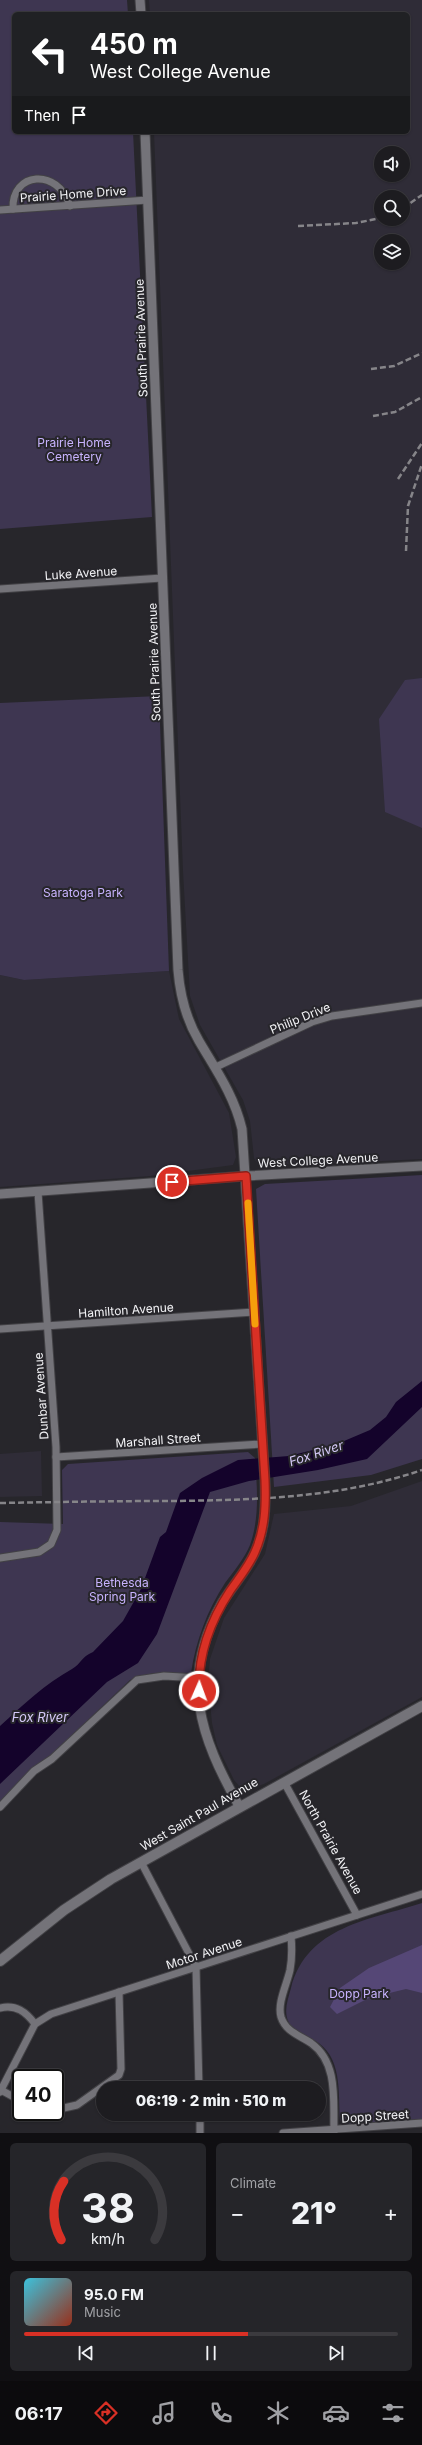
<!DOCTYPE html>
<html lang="en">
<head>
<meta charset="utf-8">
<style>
  :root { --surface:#1d1c20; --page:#252529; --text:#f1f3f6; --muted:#a0a1a5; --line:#3b3a3e; --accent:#d93025 }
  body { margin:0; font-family:Inter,sans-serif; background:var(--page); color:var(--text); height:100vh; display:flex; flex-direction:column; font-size:15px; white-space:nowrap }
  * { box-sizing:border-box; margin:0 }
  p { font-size:13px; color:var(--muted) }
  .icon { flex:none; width:22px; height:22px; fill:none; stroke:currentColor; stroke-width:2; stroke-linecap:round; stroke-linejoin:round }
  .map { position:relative; height:2133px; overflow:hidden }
  .side { display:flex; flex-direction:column; gap:10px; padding:10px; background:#100f12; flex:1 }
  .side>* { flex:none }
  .top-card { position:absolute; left:12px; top:12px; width:398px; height:122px; border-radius:6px; box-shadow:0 1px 3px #0004,0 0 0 1px var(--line); background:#202124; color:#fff; overflow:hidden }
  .buttons { position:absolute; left:374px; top:146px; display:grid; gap:8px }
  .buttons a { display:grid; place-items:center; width:36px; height:36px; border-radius:50%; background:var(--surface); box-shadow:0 1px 3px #0004,0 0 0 1px var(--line); font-size:20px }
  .speed { position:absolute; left:12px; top:2069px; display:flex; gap:8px; font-size:20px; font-weight:700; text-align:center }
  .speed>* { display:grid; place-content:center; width:52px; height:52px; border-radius:50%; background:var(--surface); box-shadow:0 1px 3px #0004,0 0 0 1px var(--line); line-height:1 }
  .speed .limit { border:2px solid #111; border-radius:6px; background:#fff; color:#111 }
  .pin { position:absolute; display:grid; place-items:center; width:34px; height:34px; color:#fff; margin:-17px; border:2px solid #fff; border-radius:50%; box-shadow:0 1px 4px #0007 }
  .me { position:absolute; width:44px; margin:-22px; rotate:2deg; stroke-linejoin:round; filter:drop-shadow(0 0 3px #0008) }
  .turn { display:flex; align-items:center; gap:14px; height:84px; padding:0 12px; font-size:18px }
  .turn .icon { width:52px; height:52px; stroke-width:2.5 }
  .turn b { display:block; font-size:28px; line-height:34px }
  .then { display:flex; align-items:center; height:38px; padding:0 12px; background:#0003; gap:8px; font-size:15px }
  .big { font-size:30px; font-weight:800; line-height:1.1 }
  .side .tile { flex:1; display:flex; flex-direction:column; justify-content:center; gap:6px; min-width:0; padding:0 14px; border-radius:6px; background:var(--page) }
  .side .dial { align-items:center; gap:0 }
  .dial svg { height:104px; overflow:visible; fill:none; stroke:var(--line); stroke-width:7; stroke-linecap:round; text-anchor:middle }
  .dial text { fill:var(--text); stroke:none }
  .song { display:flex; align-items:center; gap:12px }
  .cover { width:48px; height:48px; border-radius:6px; background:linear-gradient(135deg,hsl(190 70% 55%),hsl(10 70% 35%)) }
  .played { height:4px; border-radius:2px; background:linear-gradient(90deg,var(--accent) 60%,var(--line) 60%) }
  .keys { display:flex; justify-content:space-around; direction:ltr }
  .heat { display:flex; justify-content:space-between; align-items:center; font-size:22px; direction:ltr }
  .side .tiles { flex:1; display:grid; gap:10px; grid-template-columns:1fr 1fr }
  .tile:last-child { grid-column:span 2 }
  .trip { position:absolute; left:96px; top:2081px; width:230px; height:40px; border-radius:20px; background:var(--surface); box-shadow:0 1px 3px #0004,0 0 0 1px var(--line); font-weight:800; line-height:40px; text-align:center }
  .menu { display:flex; height:64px; justify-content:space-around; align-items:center; background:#0c0b0d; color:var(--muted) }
  .menu .icon { width:28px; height:28px }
  .menu .current { color:var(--accent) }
  .menu b { font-size:18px; color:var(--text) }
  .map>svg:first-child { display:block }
</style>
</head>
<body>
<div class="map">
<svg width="422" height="2133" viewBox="0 0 422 2133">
  <rect width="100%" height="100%" fill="#27262b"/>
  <g fill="#2f2c37" fill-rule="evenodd">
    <path d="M149 0H422V1159L343 1163 263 1165 257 1163 254 1158 250 1121 243 1100 200 1025 190 996 183 871 154 132H408V14H150ZM381 153H403V175H381ZM381 197H403V219H381ZM381 241H403V263H381Z"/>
    <path d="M169 971 179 1019 229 1113 236 1157 233 1165 150 1176 0 1187V975L24 980Z"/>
    <path d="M41 1451 42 1496 0 1497V1454Z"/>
    <path d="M422 1481V1697L264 1784 248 1789 240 1787 234 1780 217 1745 212 1723 208 1683 210 1659 224 1618 265 1554 274 1514 351 1506Z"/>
  </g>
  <g fill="#3e3651">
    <path d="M0 0H127L128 14H14V132H133L152 517 0 529Z"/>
    <path d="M422 678V828L385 812 379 719 405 680Z"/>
    <path d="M159 696 169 971 24 980 0 975V703Z"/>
    <path d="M422 1175V1459L371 1475 274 1487 256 1189 265 1184Z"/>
    <path d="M248 1452 255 1458C257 1487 260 1517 250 1545 244 1559 234 1571 225 1583 207 1611 196 1640 191 1673H153L130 1680 45 1761C27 1772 15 1788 0 1802V1522L63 1524 62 1470 68 1464Z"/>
    <path d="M422 1903V2119L344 2124 340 2120C338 2092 343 2056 314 2040 306 2035 294 2032 289 2023 283 2011 288 2000 291 1988 307 1926 370 1920 422 1903Z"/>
  </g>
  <path fill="#554776" d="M422 1945V1993L406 1989 369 1998 337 2014 330 2007 340 1988 369 1968Z"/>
  <path fill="#14032b" d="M422 1381V1407L367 1459 318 1470 249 1481 210 1492 157 1634 138 1663 107 1682 0 1784V1726C23 1705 45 1684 72 1669 81 1664 81 1657 93 1652L123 1621 141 1589 160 1537 166 1532 180 1493 202 1478 238 1460 289 1456 337 1444 370 1430 386 1417 396 1402Z"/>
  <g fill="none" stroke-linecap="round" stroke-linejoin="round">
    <defs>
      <g id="minor">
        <path d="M13 209C11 172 58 167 70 206"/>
        <path d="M0 210 148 200"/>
        <path d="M0 589 162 578"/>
        <path d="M216 1067 312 1022 332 1016 422 1003"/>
        <path d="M0 1329 254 1312"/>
        <path d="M56 1457 262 1444"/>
        <path d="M0 1558 39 1552 51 1544 57 1530 56 1447 38 1192"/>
        <path d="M284 1782 357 1915"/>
        <path d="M0 1807 34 1771 52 1759 137 1680 164 1676 199 1678"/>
        <path d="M141 1862 196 1967 199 2088"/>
        <path d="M291 1936C292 1947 292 1959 290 1970 287 1984 277 2003 281 2017 286 2032 299 2035 311 2043 339 2063 333 2102 334 2133"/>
        <path d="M0 2008C16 2004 26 2012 35 2024"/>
        <path d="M1 2090 21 2101"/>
        <path d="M0 2092 35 2024 51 2014 422 1894"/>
        <path d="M55 2110 77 2105 119 2075 121 2069 119 1992"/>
        <path d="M200 2114V2133"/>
        <path d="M283 2133 422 2123"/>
      </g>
      <g id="tertiary">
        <path d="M140 0 141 14"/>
        <path d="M145 132 178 970C180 995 186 1019 199 1041 216 1070 234 1095 242 1129L265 1481C266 1511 265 1539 248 1565 240 1578 230 1590 222 1603 179 1679 200 1736 239 1806"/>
        <path d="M0 1194 246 1176 422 1166"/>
      </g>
      <path id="secondary" d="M0 1961 64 1910 111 1879 422 1706"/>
    </defs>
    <use href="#minor" stroke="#424145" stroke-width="9"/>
    <use href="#tertiary" stroke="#424145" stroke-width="11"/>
    <use href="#secondary" stroke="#424145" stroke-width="12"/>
    <use href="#minor" stroke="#747379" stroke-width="7"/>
    <use href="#tertiary" stroke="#747379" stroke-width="9"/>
    <use href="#secondary" stroke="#747379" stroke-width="10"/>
    <g stroke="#868589" stroke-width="2.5" stroke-dasharray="6 3" stroke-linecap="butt">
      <path d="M403 208 422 195"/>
      <path d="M298 226 356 223 381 218"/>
      <path d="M371 369 394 366 422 353"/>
      <path d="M373 416 395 412 422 397"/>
      <path d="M398 479 422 443"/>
      <path d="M406 551 408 506 422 464"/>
      <path d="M0 1503C57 1502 113 1501 170 1501 256 1500 340 1498 422 1470"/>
    </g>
  </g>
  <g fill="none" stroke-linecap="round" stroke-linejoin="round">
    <defs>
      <path id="route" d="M172 1182 246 1176 265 1480C266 1506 265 1529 255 1552 249 1566 239 1578 230 1591 211 1620 198 1655 199 1691"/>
    </defs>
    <use href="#route" stroke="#8d1f18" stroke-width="10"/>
    <use href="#route" stroke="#d93025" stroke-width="7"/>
    <path stroke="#f59e0b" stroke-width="7" d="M248 1203 255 1324"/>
  </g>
  <g text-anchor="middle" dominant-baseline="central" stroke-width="4" stroke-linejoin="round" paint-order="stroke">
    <g font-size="12" fill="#f2f2f5" stroke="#27262b">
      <text transform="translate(73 194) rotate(-4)">Prairie Home Drive</text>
      <text transform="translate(141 338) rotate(-92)">South Prairie Avenue</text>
      <text transform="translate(81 573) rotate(-4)">Luke Avenue</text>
      <text transform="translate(154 662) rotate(-92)">South Prairie Avenue</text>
      <text transform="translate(300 1018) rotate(-22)">Philip Drive</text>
      <text transform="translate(318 1160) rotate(-3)">West College Avenue</text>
      <text transform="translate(126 1310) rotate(-4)">Hamilton Avenue</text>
      <text transform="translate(41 1396) rotate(-94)">Dunbar Avenue</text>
      <text transform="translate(158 1440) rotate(-4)">Marshall Street</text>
      <text transform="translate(199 1814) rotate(-30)">West Saint Paul Avenue</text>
      <text transform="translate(331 1842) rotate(61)">North Prairie Avenue</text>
      <text transform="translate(204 1953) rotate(-18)">Motor Avenue</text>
      <text transform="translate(375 2116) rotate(-4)">Dopp Street</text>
    </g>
    <g font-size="12" fill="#c8b3fe" stroke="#27262b">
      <text x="74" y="442">Prairie Home<tspan x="74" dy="14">Cemetery</tspan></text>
      <text x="83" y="892">Saratoga Park</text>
      <text x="122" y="1582">Bethesda<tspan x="122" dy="14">Spring Park</tspan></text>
      <text x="359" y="1993">Dopp Park</text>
    </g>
    <g font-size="13" font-style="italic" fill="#d5c9f7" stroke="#27262b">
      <text transform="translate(316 1453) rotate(-18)">Fox River</text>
      <text x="40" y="1717">Fox River</text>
    </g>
  </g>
</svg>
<div class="buttons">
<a><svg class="icon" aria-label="sound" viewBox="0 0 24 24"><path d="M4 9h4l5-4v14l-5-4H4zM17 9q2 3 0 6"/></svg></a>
<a><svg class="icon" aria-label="search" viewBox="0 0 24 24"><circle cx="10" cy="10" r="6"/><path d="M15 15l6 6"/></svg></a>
<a><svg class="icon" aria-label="layers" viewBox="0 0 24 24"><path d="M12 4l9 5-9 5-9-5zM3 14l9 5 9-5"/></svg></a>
</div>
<div class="speed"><div class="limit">40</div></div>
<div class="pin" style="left:172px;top:1182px;background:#d93025"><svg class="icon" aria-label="arrive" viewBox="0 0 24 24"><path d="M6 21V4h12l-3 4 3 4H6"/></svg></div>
<svg class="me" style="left:199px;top:1691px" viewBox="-20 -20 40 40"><circle r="17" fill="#d93025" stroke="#fff" stroke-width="3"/><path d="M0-11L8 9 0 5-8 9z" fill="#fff"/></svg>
<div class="trip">06:19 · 2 min · 510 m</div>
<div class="top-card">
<div class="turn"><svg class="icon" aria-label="left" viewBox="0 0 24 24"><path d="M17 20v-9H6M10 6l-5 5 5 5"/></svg><div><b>450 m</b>West College Avenue</div></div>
<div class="then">Then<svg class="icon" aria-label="arrive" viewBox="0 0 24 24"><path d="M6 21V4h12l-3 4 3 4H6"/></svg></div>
</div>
</div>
<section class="side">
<div class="tiles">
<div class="tile dial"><svg viewBox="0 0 100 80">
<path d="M14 69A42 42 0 1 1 86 69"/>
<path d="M14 69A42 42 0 0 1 16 24" stroke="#d93025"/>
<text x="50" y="56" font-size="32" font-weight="700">38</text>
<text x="50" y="72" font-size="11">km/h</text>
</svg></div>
<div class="tile"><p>Climate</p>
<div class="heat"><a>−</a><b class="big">21°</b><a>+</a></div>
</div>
<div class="tile">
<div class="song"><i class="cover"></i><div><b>95.0 FM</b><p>Music</p></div></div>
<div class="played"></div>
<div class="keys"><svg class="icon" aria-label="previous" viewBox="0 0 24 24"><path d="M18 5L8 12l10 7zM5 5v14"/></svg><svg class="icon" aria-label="pause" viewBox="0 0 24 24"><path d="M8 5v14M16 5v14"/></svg><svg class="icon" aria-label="next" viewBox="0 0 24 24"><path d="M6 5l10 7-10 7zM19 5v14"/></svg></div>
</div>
</div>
</section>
<nav class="menu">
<b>06:17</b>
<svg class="icon current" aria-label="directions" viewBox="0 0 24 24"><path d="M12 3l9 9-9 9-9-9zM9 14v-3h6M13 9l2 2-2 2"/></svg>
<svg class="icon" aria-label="music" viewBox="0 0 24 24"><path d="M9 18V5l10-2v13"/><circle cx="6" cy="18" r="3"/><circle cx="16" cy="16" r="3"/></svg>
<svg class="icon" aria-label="phone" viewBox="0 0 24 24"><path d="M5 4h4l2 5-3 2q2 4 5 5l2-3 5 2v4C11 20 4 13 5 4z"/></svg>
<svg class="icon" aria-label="climate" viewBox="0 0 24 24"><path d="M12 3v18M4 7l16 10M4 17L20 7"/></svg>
<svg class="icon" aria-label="car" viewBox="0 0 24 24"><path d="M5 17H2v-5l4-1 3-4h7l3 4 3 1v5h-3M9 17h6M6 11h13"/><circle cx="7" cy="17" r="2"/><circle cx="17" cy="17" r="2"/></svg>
<svg class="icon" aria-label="filters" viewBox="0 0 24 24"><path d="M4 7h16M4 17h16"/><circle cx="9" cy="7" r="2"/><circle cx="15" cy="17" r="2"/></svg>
</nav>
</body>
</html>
